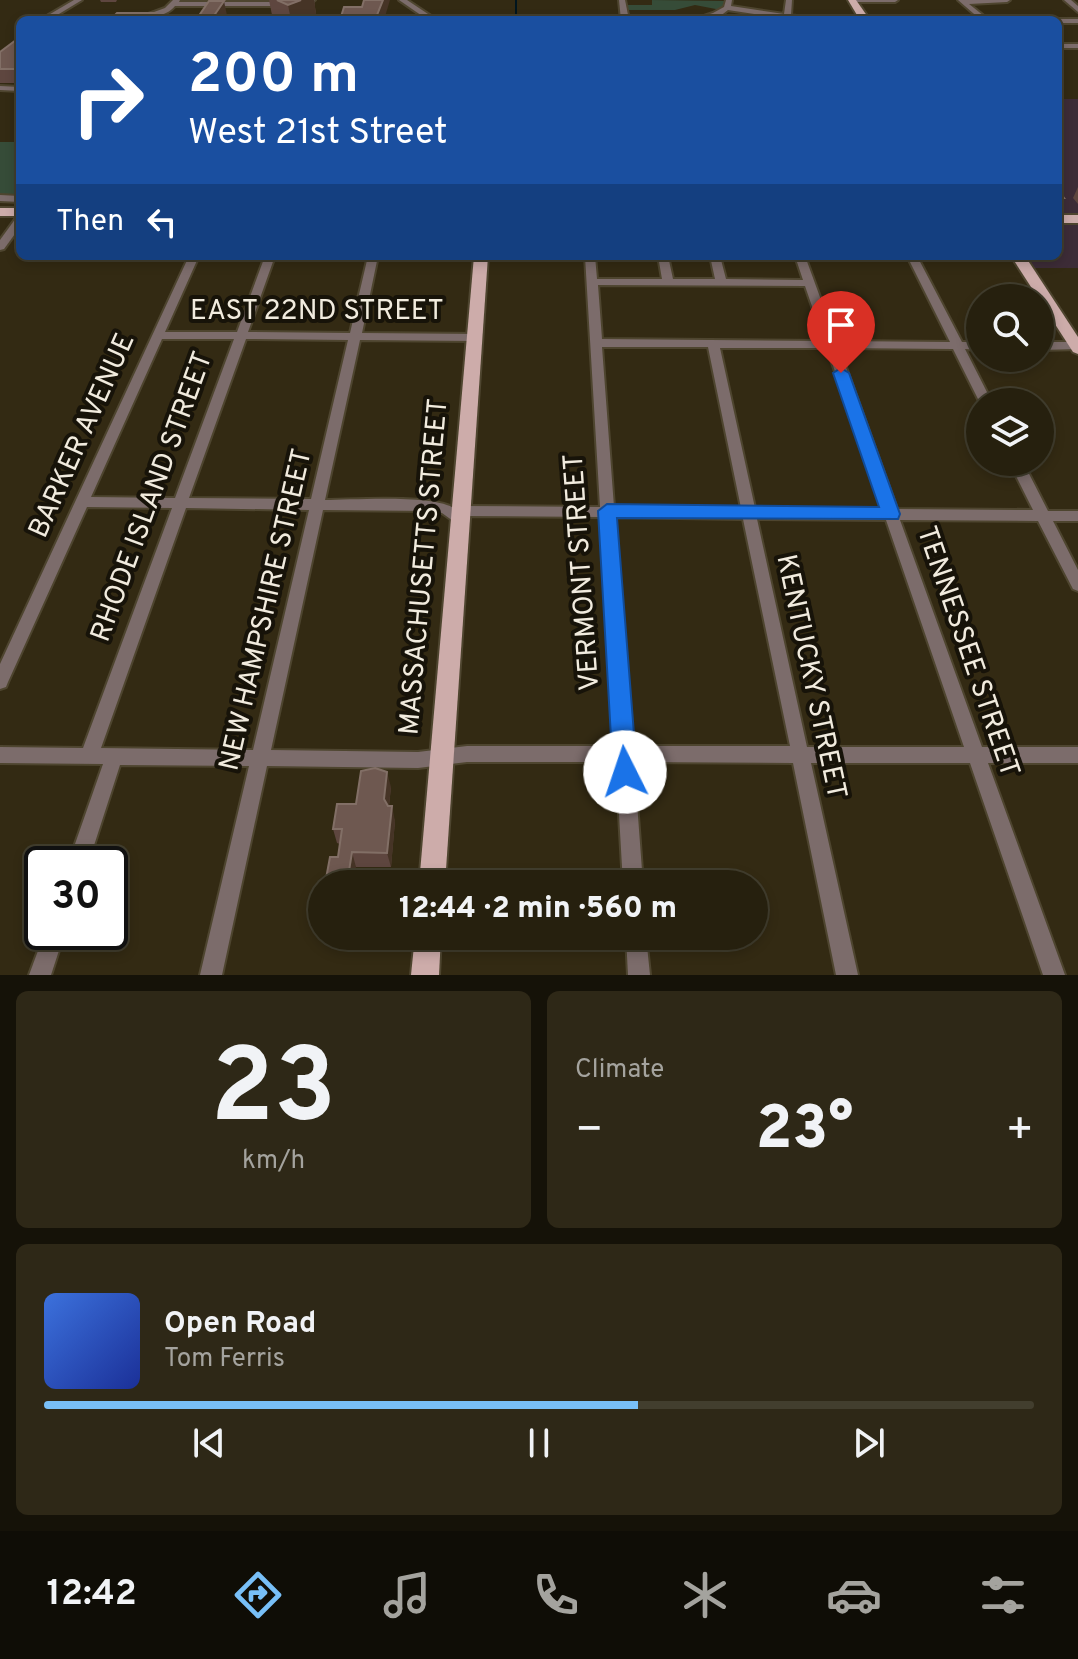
<!DOCTYPE html>
<html lang="en">
<head>
<meta charset="utf-8">
<style>
  :root { --surface:#26200e; --page:#2e2817; --text:#f1f3f6; --muted:#a4a39e; --line:#423e2e; --accent:#78bff7 }
  body { margin:0; font-family:Overpass,sans-serif; background:var(--page); color:var(--text); height:100vh; display:flex; flex-direction:column; font-size:30px; white-space:nowrap }
  * { box-sizing:border-box; margin:0 }
  p { font-size:26px; color:var(--muted) }
  .icon { flex:none; width:44px; height:44px; fill:none; stroke:currentColor; stroke-width:2; stroke-linecap:round; stroke-linejoin:round }
  .map { position:relative; height:975px; overflow:hidden }
  .details { display:flex; flex-direction:column; gap:16px; padding:16px; background:#151208; flex:1 }
  .details>* { flex:none }
  .top-card { position:absolute; left:16px; top:16px; width:1046px; height:244px; border-radius:12px; box-shadow:0 4px 12px #0003,0 0 0 2px var(--line); background:#1a4fa0; color:#fff; overflow:hidden }
  .tools { position:absolute; left:966px; top:284px; display:grid; gap:16px }
  .tools a { display:grid; place-items:center; width:88px; height:88px; border-radius:50%; background:var(--surface); box-shadow:0 4px 12px #0003,0 0 0 2px var(--line); font-size:40px }
  .speed { position:absolute; left:24px; top:846px; display:flex; gap:16px; font-size:40px; font-weight:700; text-align:center }
  .speed>* { display:grid; place-content:center; width:104px; height:104px; border-radius:50%; background:var(--surface); box-shadow:0 4px 12px #0003,0 0 0 2px var(--line); line-height:1 }
  .speed .limit { border:4px solid #111; border-radius:12px; background:#fff; color:#111 }
  .pin { position:absolute; display:grid; place-items:center; width:68px; height:68px; color:#fff; margin:-82px -34px; border-radius:50% 50% 50% 0; rotate:-45deg; box-shadow:0 0 8px #0007 }
  .pin .icon { rotate:45deg }
  .me { position:absolute; width:88px; margin:-44px; rotate:356deg; stroke-linejoin:round; filter:drop-shadow(0 0 6px #0008) }
  .turn { display:flex; align-items:center; gap:28px; height:168px; padding:0 40px; font-size:36px }
  .turn .icon { width:104px; height:104px; stroke-width:2.5 }
  .turn b { display:block; font-size:56px; line-height:68px }
  .then { display:flex; align-items:center; height:76px; padding:0 40px; background:#0003; gap:16px; font-size:30px }
  .big { font-size:60px; font-weight:800; line-height:1.1 }
  .details .tile { flex:1; display:flex; flex-direction:column; justify-content:center; gap:12px; min-width:0; padding:0 28px; border-radius:12px; background:var(--page) }
  .details .dial { align-items:center; gap:0 }
  .dial b { font-size:104px; line-height:1 }
  .song { display:flex; align-items:center; gap:24px }
  .cover { width:96px; height:96px; border-radius:12px; background:linear-gradient(135deg,hsl(220 70% 55%),hsl(230 70% 35%)) }
  .played { height:8px; border-radius:4px; background:linear-gradient(90deg,var(--accent) 60%,var(--line) 60%) }
  .keys { display:flex; justify-content:space-around; direction:ltr }
  .heat { display:flex; justify-content:space-between; align-items:center; font-size:44px; direction:ltr }
  .details .tiles { flex:1; display:grid; gap:16px; grid-template-columns:1fr 1fr }
  .tile:last-child { grid-column:span 2 }
  .trip { position:absolute; left:308px; top:870px; width:460px; height:80px; border-radius:40px; background:var(--surface); box-shadow:0 4px 12px #0003,0 0 0 2px var(--line); font-weight:800; line-height:80px; text-align:center }
  .dock { display:flex; height:128px; justify-content:space-around; align-items:center; background:#0f0d06; color:var(--muted) }
  .dock .icon { width:56px; height:56px }
  .dock .active { color:var(--accent) }
  .dock b { font-size:36px; color:var(--text) }
  .map>svg:first-child { display:block }
</style>
</head>
<body>
<div class="map">
<svg width="1078" height="975" viewBox="0 0 1078 975">
  <rect width="100%" height="100%" fill="#332a13"/>
  <g fill="#3d2c37">
    <rect x="1058" y="99" width="20" height="115"/>
    <path d="M1058 223H1078V268H1031L1025 256H1058Z"/>
  </g>
  <g fill="#364c38">
    <path d="M652 0 727 1 721 10 695 5 675 10H626L625 5H652Z"/>
    <path d="M0 142H20V197L0 196Z"/>
  </g>
  <g fill="none" stroke-linecap="round" stroke-linejoin="round">
    <path stroke="#00151e" stroke-width="2" d="M516 0V20"/>
    <defs>
      <g id="minor">
        <path d="M74 0H82L49 20H40Z"/>
        <path d="M173 0H180L179 2H305L315 0 307 6H175C166 17 146 20 132 20L165 8Z"/>
        <path d="M399 0H407L437 20H428Z"/>
        <path d="M619 0H625L629 20H621Z"/>
        <path d="M726 0H732L731 6 784 14 786 0H792L791 15 817 20H779L781 18 728 10 719 17 692 20 713 13 724 7Z"/>
        <path d="M849 0H898L895 2H852Z"/>
        <path d="M958 0H1010L1007 2 969 4 989 20H981Z"/>
        <path d="M1064 0H1071L1078 6V12Z"/>
        <path d="M1058 19H1078V23H1058V20H1055Z"/>
        <rect x="1058" y="44" width="20" height="4"/>
        <path d="M0 86 20 87V91L0 90Z"/>
        <path d="M0 195 20 196V202L0 201Z"/>
        <path d="M20 217V227L4 249 0 250V240L16 218Z"/>
        <path d="M189 256H199L165 332H237L265 256H275L248 332 350 333 368 256H378L362 333 479 334 481 337 475 341 360 340 325 500C353 500 435 494 455 509L461 506 600 507 585 256H595L597 279H662L658 256H668L673 279H715L710 256H720L726 279 803 280 795 256H805L836 341 950 342 907 256H917L962 342H980V350L965 349 992 402 980 403 953 349 839 348 897 509 1033 510 1009 462H1023L1048 511H1078V521H1053L1078 570V591L1073 589 1038 521 900 520 982 747H1078V763H988L1065 975H1043L970 763H811L858 975H836L793 763 634 762 643 884H623L616 762H467L418 768 267 766 222 975H200L249 766 120 765 88 864H68L103 764 0 763V747L83 748 172 508 87 507 8 682 6 687 0 689V664ZM598 285 805 286 824 341 602 339ZM162 339H234L175 498 91 497ZM246 339 348 340 311 499 189 498ZM602 347H708L741 508 614 507ZM720 348H827L882 509 755 508ZM186 508 309 510 253 750 101 748ZM323 510 432 511 442 513 460 526 465 525 467 521 464 516 601 517 615 746H467L418 752 271 750ZM615 517 743 519 790 746H632ZM757 519 886 520 964 747H807Z"/>
        <path d="M1040 342H1076L1078 343V349L1040 350Z"/>
        <path d="M45 932H65L51 975H29Z"/>
        <path d="M626 936H646L650 975H628Z"/>
      </g>
      <g id="major">
        <path d="M848 0H856L870 20H860Z"/>
        <rect x="0" y="208" width="20" height="8"/>
        <rect x="1058" y="215" width="20" height="8"/>
        <path d="M474 256H488L445 884H419Z"/>
        <path d="M1011 256H1025L1078 337V354L1073 352Z"/>
        <path d="M415 936H441L439 975H411Z"/>
      </g>
    </defs>
    <use href="#minor" stroke="#4e452f" stroke-width="4"/>
    <use href="#major" stroke="#4e452f" stroke-width="4"/>
    <use href="#minor" fill="#7c6c6b" fill-rule="evenodd"/>
    <use href="#major" fill="#cdacaa" fill-rule="evenodd"/>
  </g>
  <g fill="#5e463f">
    <path d="M100 0H117L116 2H101Z"/>
    <path d="M269 0H314L316 14 280 19 272 15Z"/>
    <path d="M20 37V83H0V52Z"/>
    <path d="M1078 187V204L1073 198Z"/>
    <path d="M1058 190 1064 198 1059 209H1058Z"/>
    <path d="M391 787 389 806 395 821 391 867H356L338 857 340 844 337 843 333 829 356 804Z"/>
  </g>
  <g fill="#463426">
    <path d="M301 0H314L316 14 302 20H291L288 5Z"/>
    <path d="M383 0H390L384 20H375Z"/>
    <path d="M224 1 228 20H211Z"/>
    <path d="M156 13 158 20H151Z"/>
    <path d="M387 772 391 787 388 814 384 799Z"/>
    <path d="M392 806 395 821 391 867 387 853Z"/>
    <path d="M352 852 356 867 354 884H347Z"/>
  </g>
  <g fill="#6e5850" stroke="#826f66" stroke-width="2">
    <path d="M277 0H301L288 5Z"/>
    <path d="M364 0H383L375 20H340L344 7H362Z"/>
    <path d="M209 1H224L211 20H196Z"/>
    <path d="M117 13H156L151 20H110Z"/>
    <path d="M304 17 310 20H276V19Z"/>
    <path d="M20 37V69H0V52Z"/>
    <path d="M1058 190 1064 198H1058Z"/>
    <path d="M375 768 387 772 384 799 388 806H392L387 853 352 852 347 884H325L330 857H338L342 829H333L337 804H356L361 771Z"/>
  </g>
  <path fill="#1a73e8" stroke="#114b97" stroke-width="2" d="M841 368 849 373 900 514 898 519 617 518 637 772 633 780 625 783 616 780 613 772 598 511 607 504 879 507 833 373Z"/>
  <g text-anchor="middle" dominant-baseline="central" stroke-width="8" stroke-linejoin="round" paint-order="stroke">
    <g font-size="28" fill="#f1ebde" stroke="#171309">
      <text x="317" y="312">EAST 22ND STREET</text>
      <text transform="translate(83 436) rotate(-66)">BARKER AVENUE</text>
      <text transform="translate(153 497) rotate(-70)">RHODE ISLAND STREET</text>
      <text transform="translate(425 567) rotate(-85)">MASSACHUSETTS STREET</text>
      <text transform="translate(583 572) rotate(-94)">VERMONT STREET</text>
      <text transform="translate(267 610) rotate(-77)">NEW HAMPSHIRE STREET</text>
      <text transform="translate(967 652) rotate(71)">TENNESSEE STREET</text>
      <text transform="translate(810 677) rotate(78)">KENTUCKY STREET</text>
    </g>
  </g>
</svg>
<div class="tools">
<a><svg class="icon" aria-label="search" viewBox="0 0 24 24"><circle cx="10" cy="10" r="6"/><path d="M15 15l6 6"/></svg></a>
<a><svg class="icon" aria-label="layers" viewBox="0 0 24 24"><path d="M12 4l9 5-9 5-9-5zM3 14l9 5 9-5"/></svg></a>
</div>
<div class="speed"><div class="limit">30</div></div>
<div class="pin" style="left:841px;top:373px;background:#d93025"><svg class="icon" aria-label="arrive" viewBox="0 0 24 24"><path d="M6 21V4h12l-3 4 3 4H6"/></svg></div>
<svg class="me" style="left:625px;top:772px" viewBox="-20 -20 40 40"><circle r="19" fill="#fff"/><path d="M0-13L10 11 0 6-10 11z" fill="#1a73e8"/></svg>
<div class="trip">12:44 · 2 min · 560 m</div>
<div class="top-card">
<div class="turn"><svg class="icon" aria-label="right" viewBox="0 0 24 24"><path d="M7 20v-9h11M14 6l5 5-5 5"/></svg><div><b>200 m</b>West 21st Street</div></div>
<div class="then">Then<svg class="icon" aria-label="left" viewBox="0 0 24 24"><path d="M17 20v-9H6M10 6l-5 5 5 5"/></svg></div>
</div>
</div>
<section class="details">
<div class="tiles">
<div class="tile dial"><b>23</b><p>km/h</p></div>
<div class="tile"><p>Climate</p>
<div class="heat"><a>−</a><b class="big">23°</b><a>+</a></div>
</div>
<div class="tile">
<div class="song"><i class="cover"></i><div><b>Open Road</b><p>Tom Ferris</p></div></div>
<div class="played"></div>
<div class="keys"><svg class="icon" aria-label="previous" viewBox="0 0 24 24"><path d="M18 5L8 12l10 7zM5 5v14"/></svg><svg class="icon" aria-label="pause" viewBox="0 0 24 24"><path d="M8 5v14M16 5v14"/></svg><svg class="icon" aria-label="next" viewBox="0 0 24 24"><path d="M6 5l10 7-10 7zM19 5v14"/></svg></div>
</div>
</div>
</section>
<nav class="dock">
<b>12:42</b>
<svg class="icon active" aria-label="directions" viewBox="0 0 24 24"><path d="M12 3l9 9-9 9-9-9zM9 14v-3h6M13 9l2 2-2 2"/></svg>
<svg class="icon" aria-label="music" viewBox="0 0 24 24"><path d="M9 18V5l10-2v13"/><circle cx="6" cy="18" r="3"/><circle cx="16" cy="16" r="3"/></svg>
<svg class="icon" aria-label="phone" viewBox="0 0 24 24"><path d="M5 4h4l2 5-3 2q2 4 5 5l2-3 5 2v4C11 20 4 13 5 4z"/></svg>
<svg class="icon" aria-label="climate" viewBox="0 0 24 24"><path d="M12 3v18M4 7l16 10M4 17L20 7"/></svg>
<svg class="icon" aria-label="car" viewBox="0 0 24 24"><path d="M5 17H2v-5l4-1 3-4h7l3 4 3 1v5h-3M9 17h6M6 11h13"/><circle cx="7" cy="17" r="2"/><circle cx="17" cy="17" r="2"/></svg>
<svg class="icon" aria-label="filters" viewBox="0 0 24 24"><path d="M4 7h16M4 17h16"/><circle cx="9" cy="7" r="2"/><circle cx="15" cy="17" r="2"/></svg>
</nav>
</body>
</html>
